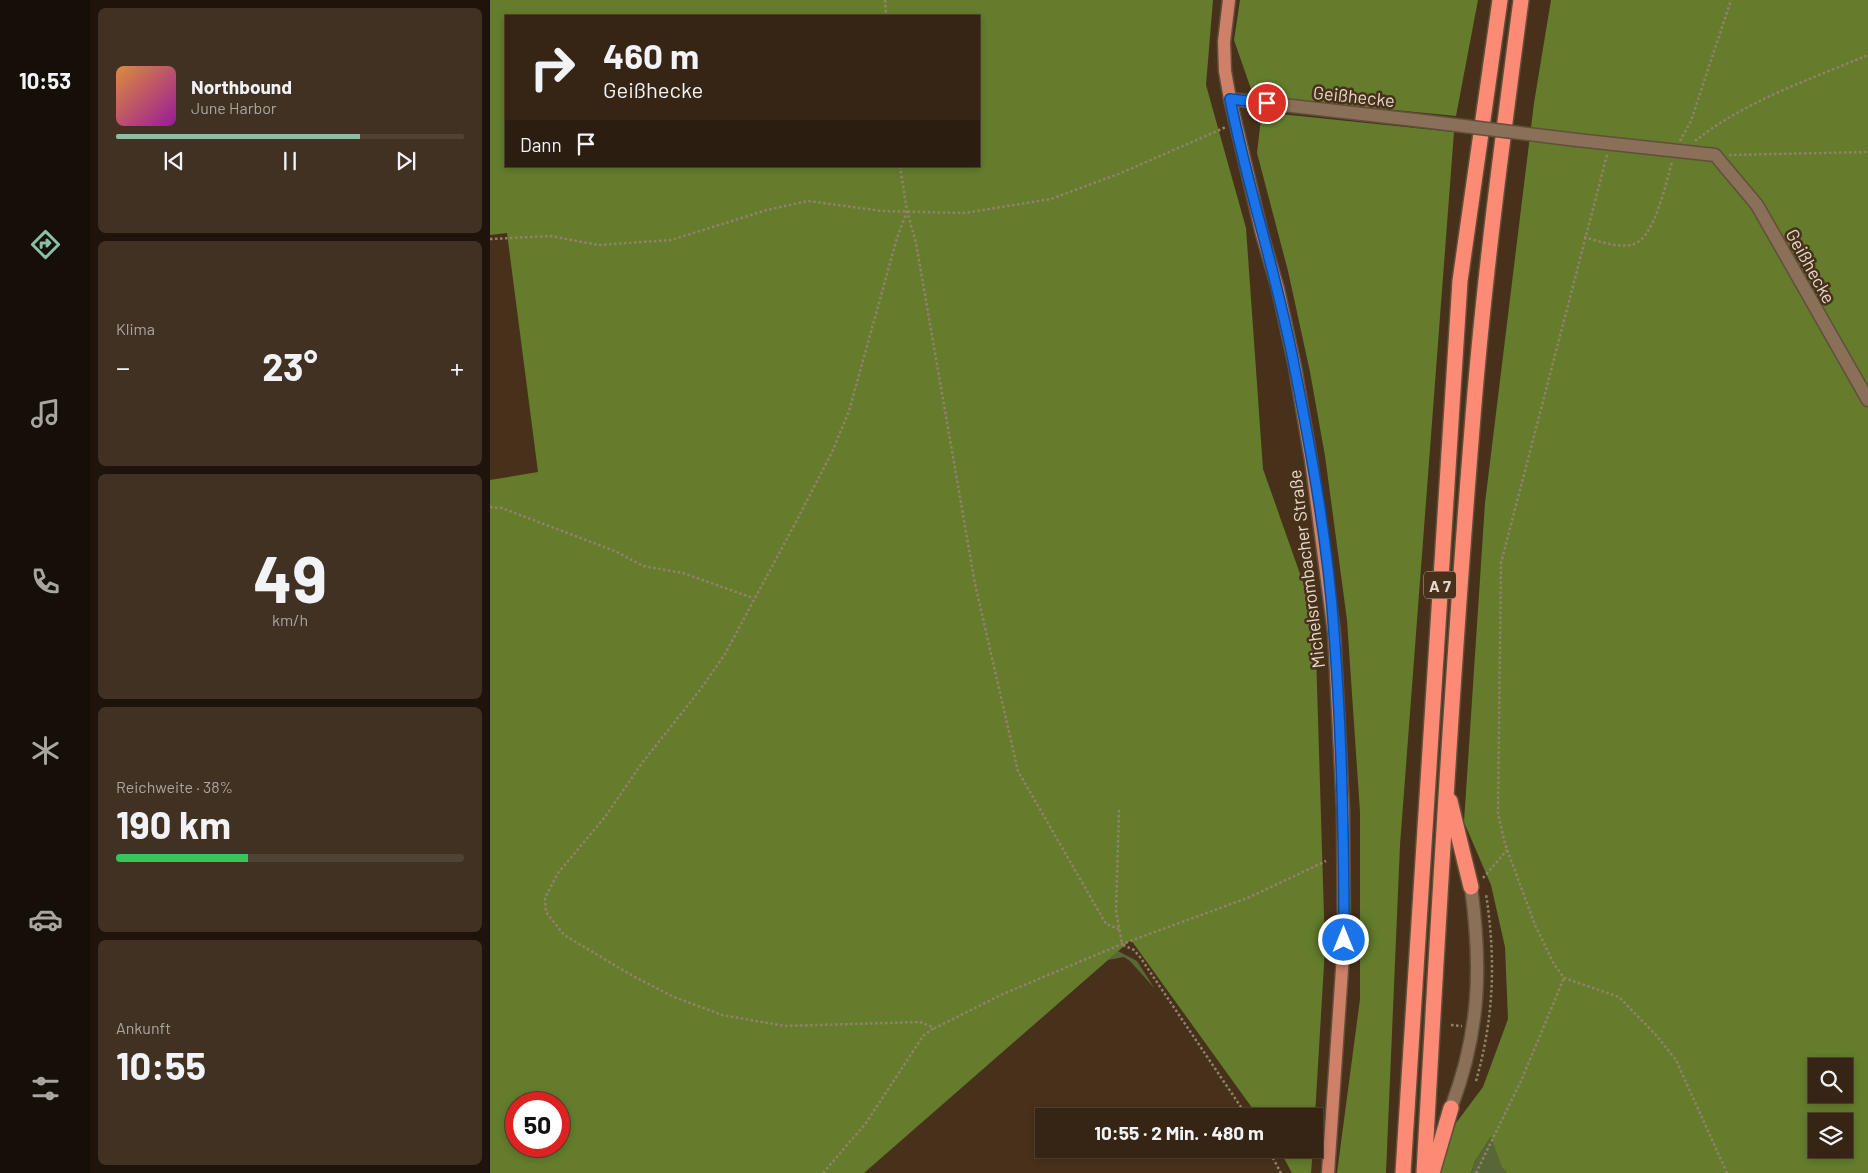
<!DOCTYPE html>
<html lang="de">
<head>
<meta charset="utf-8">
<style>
  :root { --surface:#362514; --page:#413122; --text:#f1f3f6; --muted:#aaa5a0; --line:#504234; --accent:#8abfa5 }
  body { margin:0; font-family:Barlow,sans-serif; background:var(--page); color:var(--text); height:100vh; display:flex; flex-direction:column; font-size:19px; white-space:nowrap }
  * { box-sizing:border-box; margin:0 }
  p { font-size:16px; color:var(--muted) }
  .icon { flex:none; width:28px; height:28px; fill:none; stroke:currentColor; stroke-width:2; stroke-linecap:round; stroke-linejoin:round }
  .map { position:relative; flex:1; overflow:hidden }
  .panel { display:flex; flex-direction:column; gap:8px; padding:8px; background:#1e140b; width:400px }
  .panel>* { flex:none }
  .banner { position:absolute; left:15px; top:15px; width:475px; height:152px; border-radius:0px; box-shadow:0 2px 8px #0003,0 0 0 1px var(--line); background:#362514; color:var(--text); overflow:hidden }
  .buttons { position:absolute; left:1318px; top:1058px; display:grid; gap:10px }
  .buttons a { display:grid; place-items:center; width:45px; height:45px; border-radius:0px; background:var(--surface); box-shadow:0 2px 8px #0003,0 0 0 1px var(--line); font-size:25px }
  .speed { position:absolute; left:15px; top:1092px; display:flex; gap:10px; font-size:25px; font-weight:700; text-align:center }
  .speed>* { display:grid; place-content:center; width:65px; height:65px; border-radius:50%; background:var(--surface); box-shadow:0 2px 8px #0003,0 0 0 1px var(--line); line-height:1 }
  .speed .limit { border:8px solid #d22; background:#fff; color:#111 }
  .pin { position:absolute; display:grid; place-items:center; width:42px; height:42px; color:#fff; margin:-21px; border:2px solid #fff; border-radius:50%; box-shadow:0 1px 5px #0007 }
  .me { position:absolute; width:55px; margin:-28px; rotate:0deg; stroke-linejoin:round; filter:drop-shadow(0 0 4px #0008) }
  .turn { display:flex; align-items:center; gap:18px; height:105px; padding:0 15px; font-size:22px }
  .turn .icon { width:65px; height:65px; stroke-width:2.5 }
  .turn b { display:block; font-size:35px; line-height:42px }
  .then { display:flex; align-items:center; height:48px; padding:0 15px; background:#0003; gap:10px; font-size:19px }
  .big { font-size:38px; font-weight:700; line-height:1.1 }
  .panel .widget { flex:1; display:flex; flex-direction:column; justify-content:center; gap:8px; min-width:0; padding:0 18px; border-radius:8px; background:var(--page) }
  .panel .dial { align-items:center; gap:0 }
  .dial b { font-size:65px; line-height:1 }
  .song { display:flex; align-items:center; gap:15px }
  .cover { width:60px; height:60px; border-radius:8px; background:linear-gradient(135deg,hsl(30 70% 55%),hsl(300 70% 35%)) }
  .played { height:5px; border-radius:2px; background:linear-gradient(90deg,var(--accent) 70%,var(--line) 70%) }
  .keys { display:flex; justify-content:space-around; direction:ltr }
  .heat { display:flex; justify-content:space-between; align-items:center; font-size:28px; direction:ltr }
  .charge { height:8px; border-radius:4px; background:linear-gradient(90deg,#34c759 38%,var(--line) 0) }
  .trip { position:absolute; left:545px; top:1108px; width:288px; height:50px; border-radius:0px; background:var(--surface); box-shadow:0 2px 8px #0003,0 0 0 1px var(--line); font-weight:700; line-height:50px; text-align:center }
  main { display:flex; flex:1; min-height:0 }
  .tabs { display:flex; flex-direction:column; width:90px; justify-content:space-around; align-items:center; background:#160f08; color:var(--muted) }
  .tabs .icon { width:35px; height:35px }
  .tabs .on { color:var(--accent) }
  .tabs b { font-size:22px; color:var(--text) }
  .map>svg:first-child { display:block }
</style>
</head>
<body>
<main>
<nav class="tabs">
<b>10:53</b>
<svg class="icon on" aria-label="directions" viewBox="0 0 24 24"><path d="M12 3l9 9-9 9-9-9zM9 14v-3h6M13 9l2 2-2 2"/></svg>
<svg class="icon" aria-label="music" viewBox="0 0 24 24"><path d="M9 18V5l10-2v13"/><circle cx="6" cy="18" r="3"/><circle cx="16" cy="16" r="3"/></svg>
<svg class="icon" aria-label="phone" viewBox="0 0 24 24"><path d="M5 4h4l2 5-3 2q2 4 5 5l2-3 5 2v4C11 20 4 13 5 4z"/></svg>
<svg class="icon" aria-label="climate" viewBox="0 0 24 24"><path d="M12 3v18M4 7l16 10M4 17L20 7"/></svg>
<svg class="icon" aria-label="car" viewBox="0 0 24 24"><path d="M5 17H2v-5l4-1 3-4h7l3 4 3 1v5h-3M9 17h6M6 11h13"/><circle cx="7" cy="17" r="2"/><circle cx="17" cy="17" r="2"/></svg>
<svg class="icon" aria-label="filters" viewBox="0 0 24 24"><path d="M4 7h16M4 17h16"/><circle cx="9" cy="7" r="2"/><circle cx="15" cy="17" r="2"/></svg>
</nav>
<section class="panel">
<div class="widget">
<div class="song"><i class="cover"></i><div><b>Northbound</b><p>June Harbor</p></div></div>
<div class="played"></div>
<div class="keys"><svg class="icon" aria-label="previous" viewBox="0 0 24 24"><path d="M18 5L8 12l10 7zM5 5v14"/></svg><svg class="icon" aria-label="pause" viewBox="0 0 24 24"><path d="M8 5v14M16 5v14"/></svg><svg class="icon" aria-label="next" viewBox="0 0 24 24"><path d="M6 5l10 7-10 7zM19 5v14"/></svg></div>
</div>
<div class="widget"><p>Klima</p>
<div class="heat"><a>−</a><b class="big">23°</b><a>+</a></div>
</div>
<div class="widget dial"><b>49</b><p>km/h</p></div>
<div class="widget"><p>Reichweite · 38%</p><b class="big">190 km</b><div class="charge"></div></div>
<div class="widget"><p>Ankunft</p><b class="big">10:55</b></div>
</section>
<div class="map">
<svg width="1378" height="1173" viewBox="0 0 1378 1173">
  <rect width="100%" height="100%" fill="#48311b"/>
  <g fill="#576737">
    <path d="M628 951 647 961 665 989 640 961 634 957 618 960Z"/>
    <path d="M1002 1136 1012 1168 1017 1173H981L985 1161Z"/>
  </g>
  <g fill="#647c2c" fill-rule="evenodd">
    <path d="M0 0H723L716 85 756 228 773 469 821 605 826 653 835 948 824 1132V1116H768L641 940 374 1173H0V480L48 472 17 233 0 235ZM16 16H489V166H16ZM26 1104H69V1146H26Z"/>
    <path d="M750 0H988L966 116 782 98 761 89 744 40Z"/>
    <path d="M1061 0H1378V1173H1017L1012 1168 1001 1137 985 1161 981 1173H948L966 1123 993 1087 1018 1019 1015 947 1001 885 974 822 995 503 1044 103ZM1326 1066H1354V1094H1326ZM1326 1121H1354V1149H1326Z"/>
    <path d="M790 114 964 132 910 845 896 1173H847L870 999V812L857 620 835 456 820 372 798 271 767 153 771 118Z"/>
    <path d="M789 1149H823L821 1173H802Z"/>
  </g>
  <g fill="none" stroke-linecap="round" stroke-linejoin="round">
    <defs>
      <g id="minor">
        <path d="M740 99 925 120"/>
        <path d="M1087 140 1225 155 1267 205 1378 400"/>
        <path d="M961 1108C990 1032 992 967 981 887"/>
      </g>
      <path id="major" d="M739 0 734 42 735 71 740 99 772 234 788 289 805 367 821 460 844 633 853 809 854 940 838 1173"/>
      <g id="highway">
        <path d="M960 801 981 887"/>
        <path d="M913 1173 970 281 1010 0"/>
        <path d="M934 1173C948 925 962 677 982 429 993 286 1012 143 1031 0"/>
        <path d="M942 1173 961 1108"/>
      </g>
    </defs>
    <use href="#minor" stroke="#624f3b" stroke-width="15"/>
    <use href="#major" stroke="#624f3b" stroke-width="15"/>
    <use href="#highway" stroke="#624f3b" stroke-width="18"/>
    <g stroke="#93816e" stroke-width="2.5" stroke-dasharray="2.5 2.5" stroke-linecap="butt">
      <path d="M395 0 396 16"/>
      <path d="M1190 141 1201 121 1241 0"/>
      <path d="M1205 141C1255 101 1319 80 1378 55"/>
      <path d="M1117 155 1011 563 1008 814 1015 844 1045 925 1064 964 1074 978 1129 997 1166 1035 1186 1060 1237 1173"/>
      <path d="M1239 155 1378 152"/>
      <path d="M410 166 417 211 426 243 485 584 528 771 616 924 629 929"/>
      <path d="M417 211 407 238 359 411 343 450 307 520 235 654 210 690 152 763 115 817 68 873 55 898 56 912 74 935 143 976 184 997 232 1015 295 1026 430 1022 445 1028 513 994 632 944 760 897 836 861"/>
      <path d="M1094 237C1109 241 1129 249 1144 244 1165 237 1176 182 1182 162"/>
      <path d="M0 239 61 236 108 245 181 240 277 210 318 201 392 211 474 213 561 199 631 173 736 127"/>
      <path d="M0 507 12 508 127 552 153 566 193 573 263 598"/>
      <path d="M629 810 626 911 632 944"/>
      <path d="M993 878 1017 850"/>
      <path d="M633 945 644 950 650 957 757 1116"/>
      <path d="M961 1025 972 1026"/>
      <path d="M986 1081C1004 1018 1006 959 996 894"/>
      <path d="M778 1149 791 1173"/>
      <path d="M333 1173 376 1123 433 1036 444 1028"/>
      <path d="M986 1173 1031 1081 1074 978"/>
    </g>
    <use href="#minor" stroke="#8a7058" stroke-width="12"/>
    <use href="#major" stroke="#ce8069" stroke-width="12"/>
    <use href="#highway" stroke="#fc8b75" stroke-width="15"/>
    <defs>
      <path id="minor-bridge" d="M925 120 1087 140"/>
    </defs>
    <use href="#minor-bridge" stroke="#624f3b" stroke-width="15" stroke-linecap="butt"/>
    <use href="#minor-bridge" stroke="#8a7058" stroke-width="12"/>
  </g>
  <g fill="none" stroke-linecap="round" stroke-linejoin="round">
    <defs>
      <path id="route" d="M777 103 740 99C758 190 788 278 805 370 822 456 838 544 844 632 852 735 854 838 854 940"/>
    </defs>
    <use href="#route" stroke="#114b97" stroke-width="12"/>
    <use href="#route" stroke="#1a73e8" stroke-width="9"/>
  </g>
  <g text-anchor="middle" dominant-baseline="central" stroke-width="5" stroke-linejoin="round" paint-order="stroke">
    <rect fill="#48311b" stroke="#b7a796" stroke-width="1" x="934" y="571.5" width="32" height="27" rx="4"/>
    <g font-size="16" font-weight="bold" fill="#e7d9cb">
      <text x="950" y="585">A 7</text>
    </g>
    <g font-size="18" fill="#e7d9cb" stroke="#48311b">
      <text transform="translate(864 96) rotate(6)">Geißhecke</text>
      <text transform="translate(1321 266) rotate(61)">Geißhecke</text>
      <text transform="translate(816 569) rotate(-97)">Michelsrombacher Straße</text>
    </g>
  </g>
</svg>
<div class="buttons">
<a><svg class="icon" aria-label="search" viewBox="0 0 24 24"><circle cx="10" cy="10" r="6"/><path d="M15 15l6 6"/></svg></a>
<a><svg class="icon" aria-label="layers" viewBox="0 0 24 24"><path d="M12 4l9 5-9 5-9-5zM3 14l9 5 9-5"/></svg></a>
</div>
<div class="speed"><div class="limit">50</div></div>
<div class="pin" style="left:777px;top:103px;background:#d93025"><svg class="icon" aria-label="arrive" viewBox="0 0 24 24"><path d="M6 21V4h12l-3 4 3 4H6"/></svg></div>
<svg class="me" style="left:854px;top:940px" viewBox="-20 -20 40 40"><circle r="17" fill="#1a73e8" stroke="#fff" stroke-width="3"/><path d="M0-11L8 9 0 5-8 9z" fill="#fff"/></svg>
<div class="trip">10:55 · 2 Min. · 480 m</div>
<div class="banner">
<div class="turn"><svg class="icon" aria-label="right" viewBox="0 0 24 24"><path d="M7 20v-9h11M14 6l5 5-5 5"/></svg><div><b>460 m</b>Geißhecke</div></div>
<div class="then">Dann<svg class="icon" aria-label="arrive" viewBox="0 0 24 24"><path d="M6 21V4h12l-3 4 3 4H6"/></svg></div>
</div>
</div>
</main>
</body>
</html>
